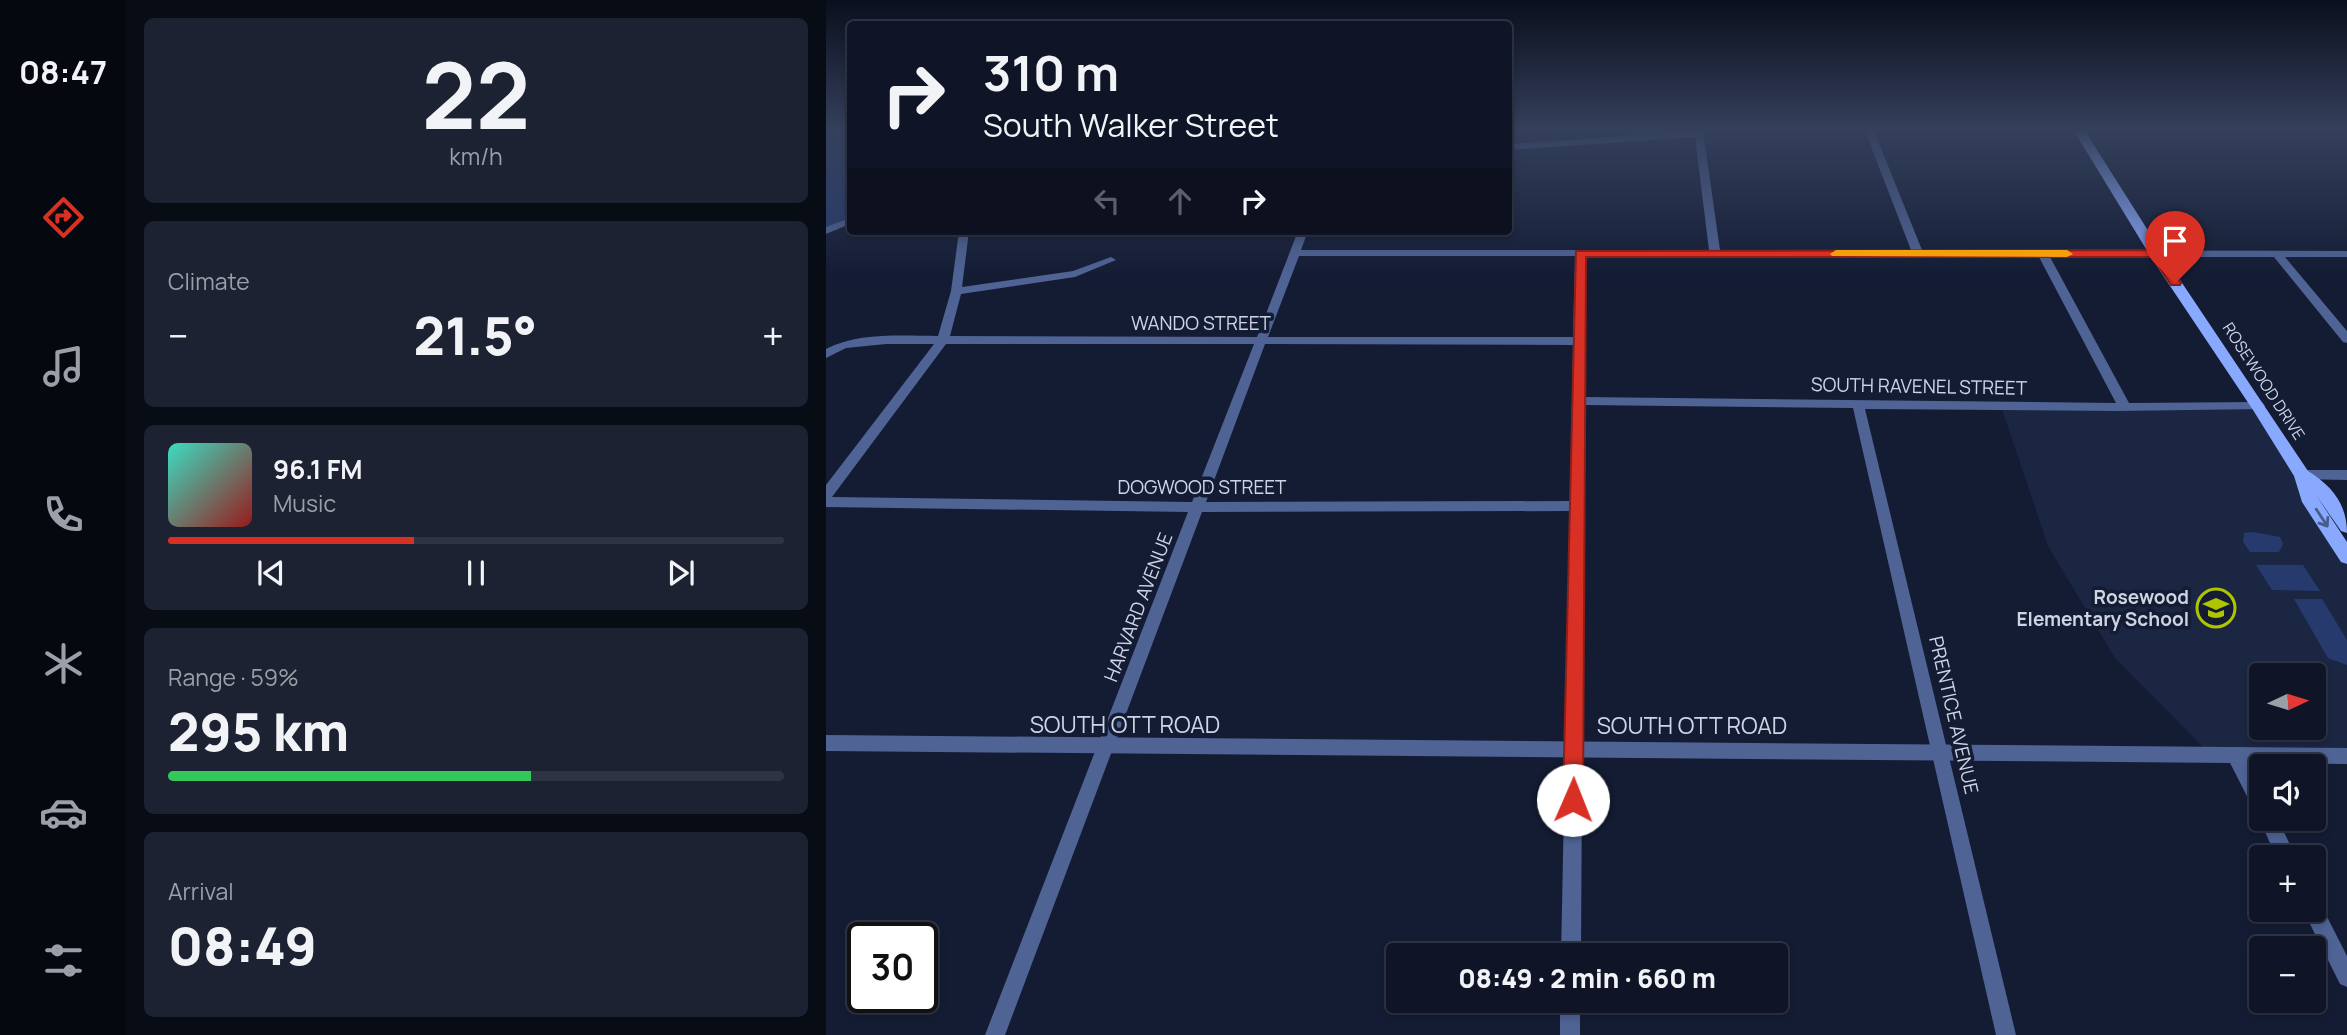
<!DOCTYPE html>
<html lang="en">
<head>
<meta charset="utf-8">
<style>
  :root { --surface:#0f1527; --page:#1d2233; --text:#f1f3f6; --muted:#9b9fa7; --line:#2f3444; --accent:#d93025 }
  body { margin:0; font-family:Manrope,sans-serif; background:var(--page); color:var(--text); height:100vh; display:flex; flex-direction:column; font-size:26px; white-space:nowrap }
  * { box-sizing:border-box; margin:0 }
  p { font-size:23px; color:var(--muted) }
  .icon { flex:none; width:38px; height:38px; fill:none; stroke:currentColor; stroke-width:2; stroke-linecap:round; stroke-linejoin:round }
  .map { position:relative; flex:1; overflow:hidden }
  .sheet { display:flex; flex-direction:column; gap:18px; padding:18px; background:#080c15; width:700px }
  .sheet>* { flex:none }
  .hud { position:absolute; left:21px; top:21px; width:665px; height:214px; border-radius:7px; box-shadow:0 4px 10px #0003,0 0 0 2px var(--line); background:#0f1527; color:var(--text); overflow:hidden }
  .needle { width:46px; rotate:86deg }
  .buttons { position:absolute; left:1423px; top:663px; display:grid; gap:14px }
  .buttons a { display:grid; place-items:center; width:77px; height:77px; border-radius:7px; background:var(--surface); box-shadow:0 4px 10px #0003,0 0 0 2px var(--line); font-size:35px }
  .speed { position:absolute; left:21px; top:922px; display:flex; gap:14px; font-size:35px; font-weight:700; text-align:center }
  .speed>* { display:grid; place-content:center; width:91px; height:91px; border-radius:50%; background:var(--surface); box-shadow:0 4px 10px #0003,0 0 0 2px var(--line); line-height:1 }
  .speed .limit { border:4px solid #111; border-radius:10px; background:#fff; color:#111 }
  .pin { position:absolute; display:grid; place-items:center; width:60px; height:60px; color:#fff; margin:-72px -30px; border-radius:50% 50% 50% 0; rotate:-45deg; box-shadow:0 0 7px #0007 }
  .pin .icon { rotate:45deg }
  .me { position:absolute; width:77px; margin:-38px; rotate:1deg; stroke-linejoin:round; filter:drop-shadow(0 0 5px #0008) }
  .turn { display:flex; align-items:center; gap:24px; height:147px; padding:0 21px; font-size:32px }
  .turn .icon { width:91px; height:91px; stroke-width:2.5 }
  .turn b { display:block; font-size:49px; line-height:60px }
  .lanes { display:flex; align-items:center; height:66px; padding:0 21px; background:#0003; justify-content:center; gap:35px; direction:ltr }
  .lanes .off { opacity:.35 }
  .big { font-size:52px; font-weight:800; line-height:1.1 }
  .sheet .tile { flex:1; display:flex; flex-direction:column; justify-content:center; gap:10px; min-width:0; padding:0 24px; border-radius:10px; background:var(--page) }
  .sheet .dial { align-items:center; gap:0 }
  .dial b { font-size:91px; line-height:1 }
  .song { display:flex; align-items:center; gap:21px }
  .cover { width:84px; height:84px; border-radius:10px; background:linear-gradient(135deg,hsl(170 70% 55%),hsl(0 70% 35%)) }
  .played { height:7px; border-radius:4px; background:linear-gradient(90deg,var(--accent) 40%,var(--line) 40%) }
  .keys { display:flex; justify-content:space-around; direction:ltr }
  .heat { display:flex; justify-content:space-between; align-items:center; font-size:38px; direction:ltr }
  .charge { height:10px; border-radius:5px; background:linear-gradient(90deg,#34c759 59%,var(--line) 0) }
  .trip { position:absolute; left:560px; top:943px; width:402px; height:70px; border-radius:7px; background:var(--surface); box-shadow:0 4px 10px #0003,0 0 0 2px var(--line); font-weight:800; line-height:70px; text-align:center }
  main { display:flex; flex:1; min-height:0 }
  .tabs { display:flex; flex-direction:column; width:126px; justify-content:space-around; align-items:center; background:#060810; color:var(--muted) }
  .tabs .icon { width:49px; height:49px }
  .tabs .selected { color:var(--accent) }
  .tabs b { font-size:32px; color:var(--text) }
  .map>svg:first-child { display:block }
</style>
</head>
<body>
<main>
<nav class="tabs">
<b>08:47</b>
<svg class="icon selected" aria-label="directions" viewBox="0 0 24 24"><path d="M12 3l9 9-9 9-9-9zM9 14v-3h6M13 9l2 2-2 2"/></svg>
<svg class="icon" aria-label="music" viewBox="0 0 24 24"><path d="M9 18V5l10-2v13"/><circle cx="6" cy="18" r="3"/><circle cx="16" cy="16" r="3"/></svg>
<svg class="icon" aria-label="phone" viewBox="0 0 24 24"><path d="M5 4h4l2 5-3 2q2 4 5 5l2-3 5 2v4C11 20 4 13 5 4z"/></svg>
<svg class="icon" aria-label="climate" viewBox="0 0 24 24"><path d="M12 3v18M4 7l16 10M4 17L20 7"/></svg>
<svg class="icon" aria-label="car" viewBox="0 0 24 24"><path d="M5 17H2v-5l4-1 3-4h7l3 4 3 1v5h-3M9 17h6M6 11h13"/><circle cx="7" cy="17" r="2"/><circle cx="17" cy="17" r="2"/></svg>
<svg class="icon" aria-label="filters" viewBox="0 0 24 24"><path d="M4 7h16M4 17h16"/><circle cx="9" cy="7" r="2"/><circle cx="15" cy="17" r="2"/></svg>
</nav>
<section class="sheet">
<div class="tile dial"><b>22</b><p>km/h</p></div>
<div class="tile"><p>Climate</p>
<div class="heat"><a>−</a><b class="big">21.5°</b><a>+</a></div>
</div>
<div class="tile">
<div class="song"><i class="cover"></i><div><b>96.1 FM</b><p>Music</p></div></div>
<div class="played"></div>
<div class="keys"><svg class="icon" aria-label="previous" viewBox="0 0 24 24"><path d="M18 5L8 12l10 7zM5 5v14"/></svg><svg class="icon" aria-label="pause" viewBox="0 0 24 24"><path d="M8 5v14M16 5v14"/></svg><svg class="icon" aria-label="next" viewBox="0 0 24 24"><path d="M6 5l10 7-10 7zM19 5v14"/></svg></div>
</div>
<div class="tile"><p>Range · 59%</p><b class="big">295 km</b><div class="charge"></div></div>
<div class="tile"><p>Arrival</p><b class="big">08:49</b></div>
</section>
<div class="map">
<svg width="1521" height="1035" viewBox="0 0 1521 1035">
  <rect width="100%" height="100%" fill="#141c34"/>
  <path fill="#1b2643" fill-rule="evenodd" d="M1175 406H1433L1521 557V756L1384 754 1289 658 1222 546ZM1435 676H1488V728H1435Z"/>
  <g fill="#273a6d">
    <path d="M11 131H24V218L0 228V137Z"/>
    <path d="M1427 532 1454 537 1457 544 1453 552H1424L1417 542 1418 533Z"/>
    <path d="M1430 565H1477L1494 591 1446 590Z"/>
    <path d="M1468 599H1496L1521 640V665L1502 658Z"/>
  </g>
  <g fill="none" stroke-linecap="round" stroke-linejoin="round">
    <g fill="#4f6395" fill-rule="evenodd">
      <path d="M0 131H8L0 136Z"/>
      <path d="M877 131 894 250H1085L1039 131H1048L1096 250 1521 251V257H1459L1521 331V343L1517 342 1448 257H1224L1303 403 1433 402 1437 403 1439 406 1437 409 1291 411 1039 409 1190 1035H1170L1027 408 758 405 755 956H735L744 511 376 512 179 1035H159L362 512 0 507V485L108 344H60L20 348 0 358V349C33 332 76 336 112 336L125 291 133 231H143L136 287 247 271 285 257 290 260 249 277 135 294 124 336 431 337 472 231H482L475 250H883L869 137 682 150V144ZM473 256H749L747 337H442ZM759 256 1213 257 1290 403 758 397ZM120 344H428L366 502 6 497ZM439 344 747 345 744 501 380 502Z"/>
      <path d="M24 218V224L0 234V227Z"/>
      <path d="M1476 470H1521V480L1471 479 1469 475 1471 471Z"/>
      <path d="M1409 747 1415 749 1435 788V819H1452L1470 858H1451L1433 819 1435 815 1429 812 1400 755 1403 749Z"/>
      <path d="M1488 901 1494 903 1521 956V987L1514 984 1477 910H1488Z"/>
      <rect x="734" y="1001" width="20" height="34"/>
    </g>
    <path fill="#4f6395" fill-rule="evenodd" d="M0 735 1521 748V764L0 751Z"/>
    <path fill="#88a9fd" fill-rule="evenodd" d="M1248 131H1259L1342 262 1482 471C1506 486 1521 504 1521 533L1515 531 1490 495 1521 542V564L1515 562 1476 502 1468 476 1427 410 1328 262Z"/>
  </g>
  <defs><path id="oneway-shaft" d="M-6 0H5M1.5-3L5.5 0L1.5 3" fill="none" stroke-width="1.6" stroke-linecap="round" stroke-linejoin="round" transform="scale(1.75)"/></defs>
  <use stroke="#485b8e" href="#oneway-shaft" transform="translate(1496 518) rotate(57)"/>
  <linearGradient id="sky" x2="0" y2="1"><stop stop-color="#0b0f1d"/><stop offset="0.47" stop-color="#34405c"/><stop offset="1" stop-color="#34405c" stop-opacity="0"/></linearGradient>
  <rect width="1521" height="276" fill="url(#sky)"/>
  <path fill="#d93025" stroke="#8d1f18" stroke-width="2" d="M1330 250 1334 251 1355 283 1354 285H1345L1326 257H760L757 800 754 807 747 810 740 807 737 800 750 251Z"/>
  <path fill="#f59e0b" d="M1010 250H1241L1247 254 1241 257 1006 256 1004 254Z"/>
  <defs>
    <symbol id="school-ring" viewBox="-11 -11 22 22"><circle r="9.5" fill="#141c34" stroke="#b0c500" stroke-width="1.5"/><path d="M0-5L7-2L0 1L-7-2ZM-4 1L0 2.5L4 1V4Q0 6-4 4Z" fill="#b0c500"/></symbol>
  </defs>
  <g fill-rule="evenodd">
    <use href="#school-ring" x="1368" y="586" width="44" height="44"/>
  </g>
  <g text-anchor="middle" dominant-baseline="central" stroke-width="7" stroke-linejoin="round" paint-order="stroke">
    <g font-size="16" fill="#cdd4e4" stroke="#141c34">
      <text transform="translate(1438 381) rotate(57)">ROSEWOOD DRIVE</text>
    </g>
    <g font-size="19" fill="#cdd4e4" stroke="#141c34">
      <text x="375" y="323">WANDO STREET</text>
      <text transform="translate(1093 386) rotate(1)">SOUTH RAVENEL STREET</text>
      <text x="376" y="487">DOGWOOD STREET</text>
      <text transform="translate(312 607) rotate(-69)">HARVARD AVENUE</text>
      <text transform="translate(1128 715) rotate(77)">PRENTICE AVENUE</text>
    </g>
    <g font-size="19" font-weight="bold" fill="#cdd4e4" stroke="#141c34" text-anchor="end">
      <text x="1363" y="597">Rosewood<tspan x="1363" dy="22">Elementary School</tspan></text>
    </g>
    <g font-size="23" fill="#cdd4e4" stroke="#141c34">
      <text x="299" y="724">SOUTH OTT ROAD</text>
      <text x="866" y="725">SOUTH OTT ROAD</text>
    </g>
  </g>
</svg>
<div class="buttons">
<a><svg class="needle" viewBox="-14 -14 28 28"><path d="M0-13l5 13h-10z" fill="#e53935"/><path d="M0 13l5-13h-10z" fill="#9b9fa7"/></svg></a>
<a><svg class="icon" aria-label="sound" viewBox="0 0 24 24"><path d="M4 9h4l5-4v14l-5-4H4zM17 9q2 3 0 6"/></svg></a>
<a>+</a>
<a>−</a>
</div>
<div class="speed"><div class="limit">30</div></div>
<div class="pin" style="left:1349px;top:283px;background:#d93025"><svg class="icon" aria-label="arrive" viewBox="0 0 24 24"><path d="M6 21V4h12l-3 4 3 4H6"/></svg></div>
<svg class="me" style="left:747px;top:800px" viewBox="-20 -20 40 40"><circle r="19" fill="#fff"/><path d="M0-13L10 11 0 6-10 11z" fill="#d93025"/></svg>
<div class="trip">08:49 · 2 min · 660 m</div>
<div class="hud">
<div class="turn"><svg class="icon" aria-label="right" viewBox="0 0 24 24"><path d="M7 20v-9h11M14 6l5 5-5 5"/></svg><div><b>310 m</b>South Walker Street</div></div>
<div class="lanes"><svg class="icon off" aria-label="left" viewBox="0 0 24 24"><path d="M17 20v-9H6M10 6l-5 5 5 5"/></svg><svg class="icon off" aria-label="ahead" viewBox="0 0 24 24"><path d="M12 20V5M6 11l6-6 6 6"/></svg><svg class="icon" aria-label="right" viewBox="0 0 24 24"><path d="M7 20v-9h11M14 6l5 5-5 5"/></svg></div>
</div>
</div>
</main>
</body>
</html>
